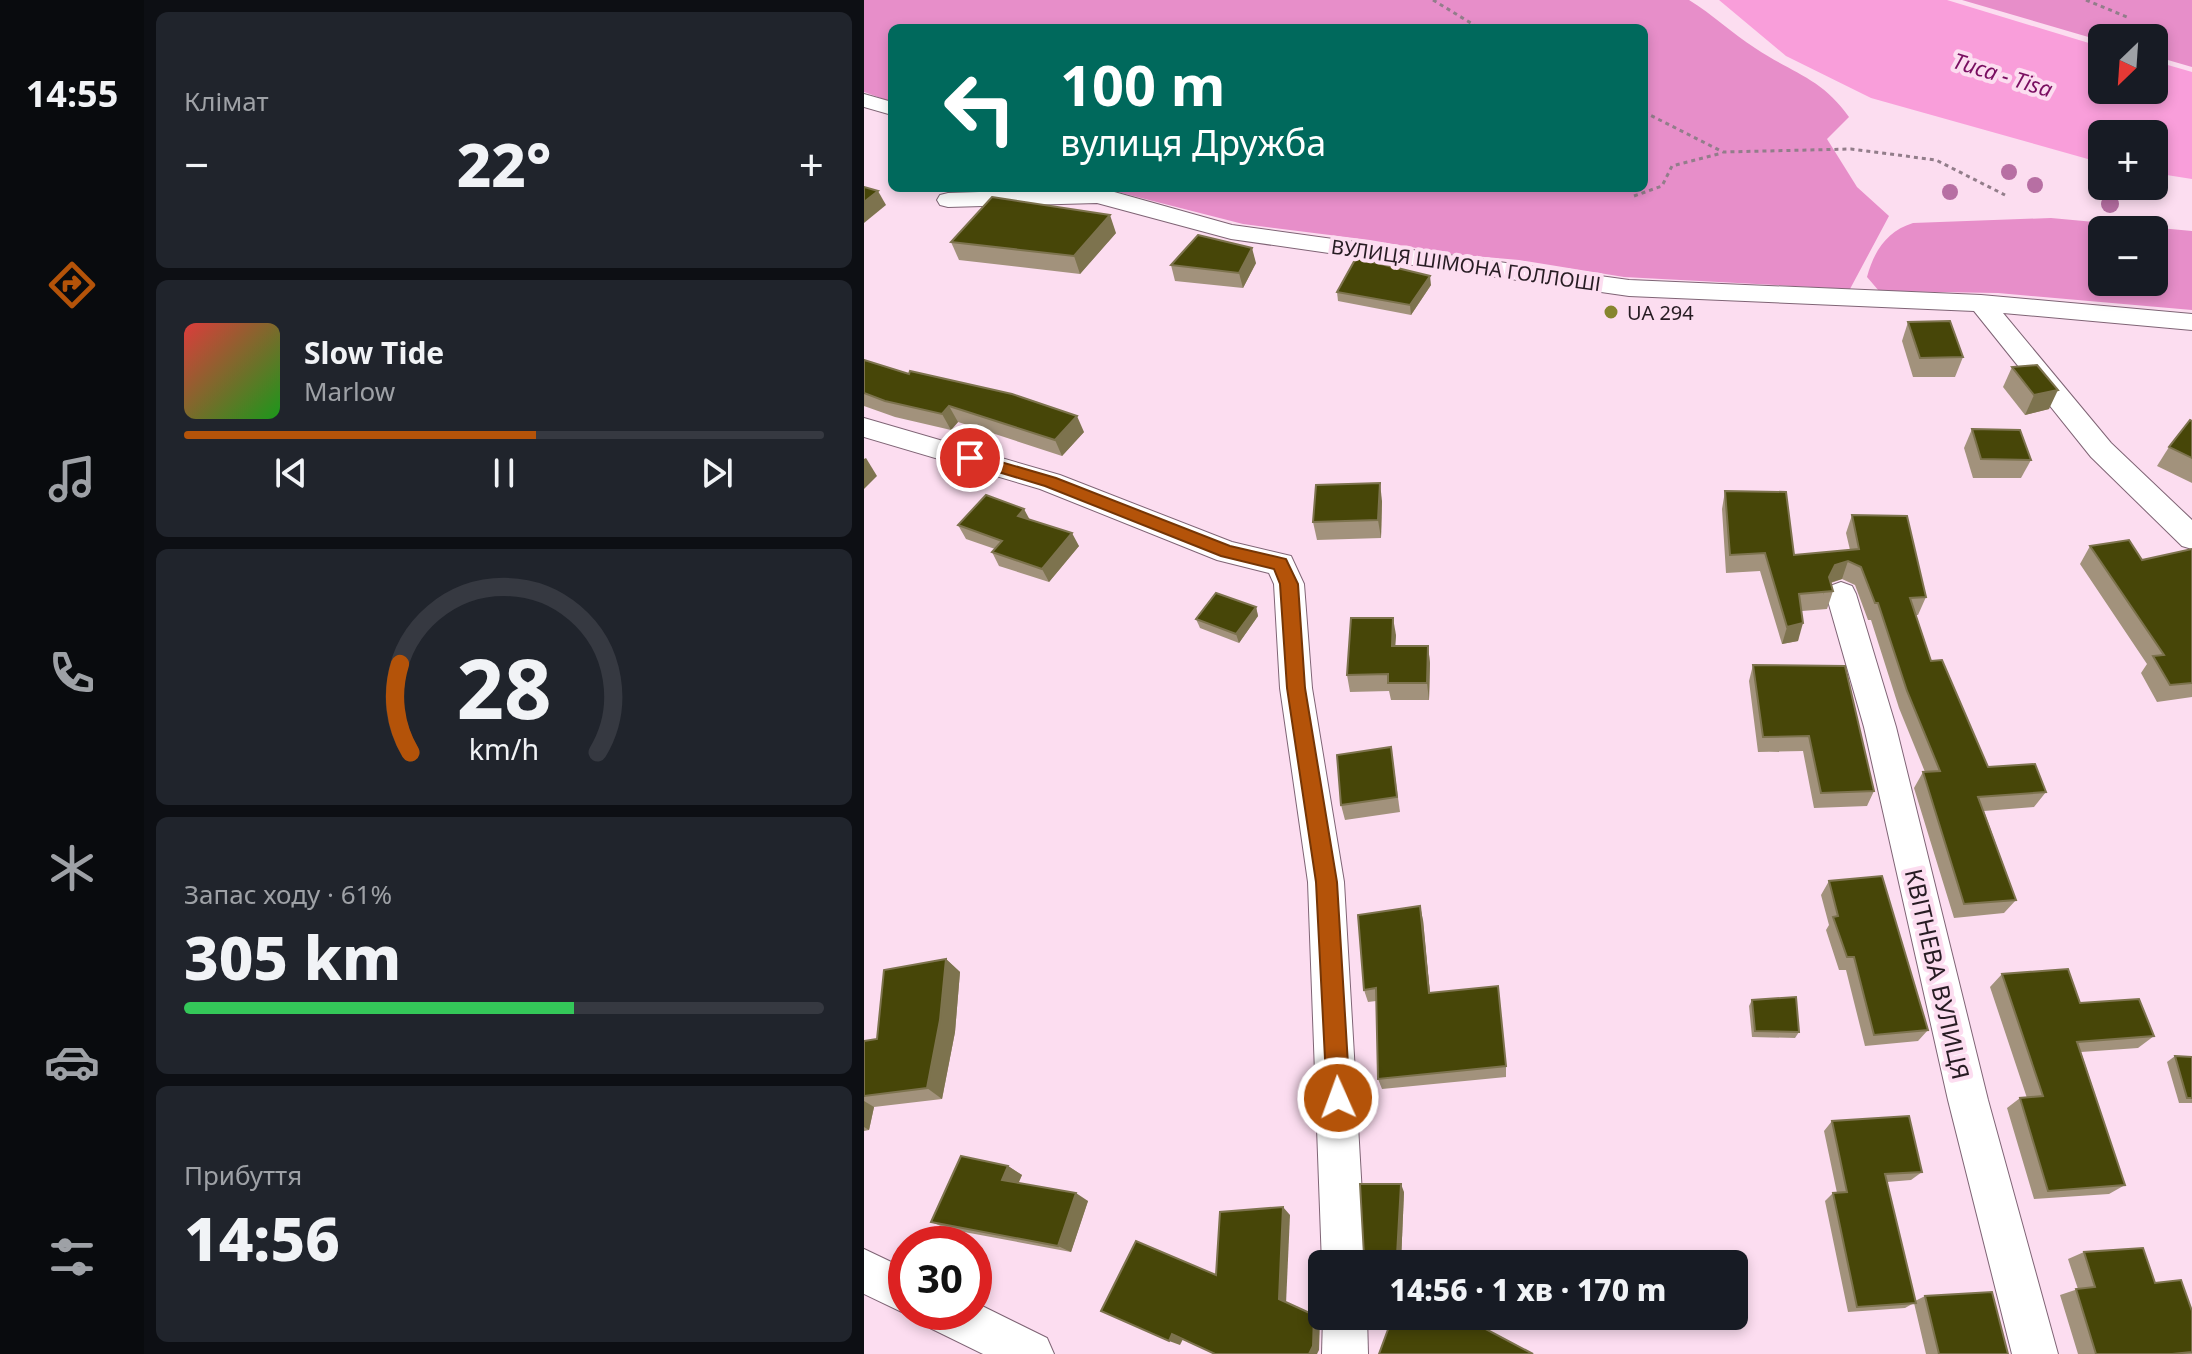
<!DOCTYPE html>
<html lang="uk">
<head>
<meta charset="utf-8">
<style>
  :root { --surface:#171b24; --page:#20242c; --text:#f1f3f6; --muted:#9ea1a6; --line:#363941; --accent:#b45309 }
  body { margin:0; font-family:"Noto Sans",sans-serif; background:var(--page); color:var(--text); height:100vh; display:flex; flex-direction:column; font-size:30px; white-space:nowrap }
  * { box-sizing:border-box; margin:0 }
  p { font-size:26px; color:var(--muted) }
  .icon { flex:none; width:44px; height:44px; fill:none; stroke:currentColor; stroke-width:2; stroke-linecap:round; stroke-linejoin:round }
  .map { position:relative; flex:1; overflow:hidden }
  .side { display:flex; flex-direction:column; gap:12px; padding:12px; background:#0d0f14; width:720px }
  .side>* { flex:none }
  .banner { position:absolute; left:24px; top:24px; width:760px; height:168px; border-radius:12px; box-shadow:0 4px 12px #0003; background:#00695c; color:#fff; overflow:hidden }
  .needle { width:52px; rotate:205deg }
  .fabs { position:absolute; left:1224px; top:24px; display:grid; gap:16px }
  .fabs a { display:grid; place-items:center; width:80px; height:80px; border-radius:12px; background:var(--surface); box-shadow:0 4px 12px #0003; font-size:40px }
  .speed { position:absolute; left:24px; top:1226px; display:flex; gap:16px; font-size:40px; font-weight:700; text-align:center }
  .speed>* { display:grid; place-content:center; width:104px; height:104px; border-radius:50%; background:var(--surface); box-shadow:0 4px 12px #0003; line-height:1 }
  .speed .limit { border:12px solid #d22; background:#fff; color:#111 }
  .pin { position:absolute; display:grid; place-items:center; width:68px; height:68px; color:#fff; margin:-34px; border:4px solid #fff; border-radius:50%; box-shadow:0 2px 8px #0007 }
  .me { position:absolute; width:88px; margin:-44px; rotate:358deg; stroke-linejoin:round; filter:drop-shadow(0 0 6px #0008) }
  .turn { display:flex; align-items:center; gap:28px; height:168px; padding:0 40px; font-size:36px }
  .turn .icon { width:104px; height:104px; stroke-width:2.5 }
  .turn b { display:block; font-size:56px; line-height:68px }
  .big { font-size:60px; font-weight:800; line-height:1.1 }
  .side .tile { flex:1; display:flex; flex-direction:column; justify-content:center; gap:12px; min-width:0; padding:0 28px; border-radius:12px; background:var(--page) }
  .side .dial { align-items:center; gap:0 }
  .dial svg { height:208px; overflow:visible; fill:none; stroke:var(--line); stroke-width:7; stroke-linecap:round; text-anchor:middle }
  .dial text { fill:var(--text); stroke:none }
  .song { display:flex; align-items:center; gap:24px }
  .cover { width:96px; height:96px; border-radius:12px; background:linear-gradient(135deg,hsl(0 70% 55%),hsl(120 70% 35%)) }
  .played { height:8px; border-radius:4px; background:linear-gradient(90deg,var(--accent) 55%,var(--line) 55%) }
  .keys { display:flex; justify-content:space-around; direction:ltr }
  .heat { display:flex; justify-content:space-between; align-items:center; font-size:44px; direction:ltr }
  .charge { height:12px; border-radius:6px; background:linear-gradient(90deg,#34c759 61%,var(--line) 0) }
  .trip { position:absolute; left:444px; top:1250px; width:440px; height:80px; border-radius:12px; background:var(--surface); box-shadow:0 4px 12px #0003; font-weight:800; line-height:80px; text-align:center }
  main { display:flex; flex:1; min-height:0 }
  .dock { display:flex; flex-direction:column; width:144px; justify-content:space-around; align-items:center; background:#090b0e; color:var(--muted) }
  .dock .icon { width:56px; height:56px }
  .dock .current { color:var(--accent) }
  .dock b { font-size:36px; color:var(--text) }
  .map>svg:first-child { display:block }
</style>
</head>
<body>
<main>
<nav class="dock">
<b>14:55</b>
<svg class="icon current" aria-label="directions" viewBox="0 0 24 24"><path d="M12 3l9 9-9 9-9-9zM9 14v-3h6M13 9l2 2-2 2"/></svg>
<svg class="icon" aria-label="music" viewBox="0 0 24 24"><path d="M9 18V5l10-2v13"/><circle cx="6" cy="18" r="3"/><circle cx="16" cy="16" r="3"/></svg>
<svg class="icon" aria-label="phone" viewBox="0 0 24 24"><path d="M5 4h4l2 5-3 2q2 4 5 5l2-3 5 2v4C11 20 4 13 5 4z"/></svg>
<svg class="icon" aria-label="climate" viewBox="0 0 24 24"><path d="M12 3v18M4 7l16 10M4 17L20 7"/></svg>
<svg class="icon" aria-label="car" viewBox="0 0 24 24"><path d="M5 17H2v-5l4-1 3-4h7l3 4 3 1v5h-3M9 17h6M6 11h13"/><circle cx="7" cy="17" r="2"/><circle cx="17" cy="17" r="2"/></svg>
<svg class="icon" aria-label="filters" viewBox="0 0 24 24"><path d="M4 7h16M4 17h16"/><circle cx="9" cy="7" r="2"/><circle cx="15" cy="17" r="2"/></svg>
</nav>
<section class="side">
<div class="tile"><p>Клімат</p>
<div class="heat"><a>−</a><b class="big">22°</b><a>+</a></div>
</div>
<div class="tile">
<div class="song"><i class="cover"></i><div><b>Slow Tide</b><p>Marlow</p></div></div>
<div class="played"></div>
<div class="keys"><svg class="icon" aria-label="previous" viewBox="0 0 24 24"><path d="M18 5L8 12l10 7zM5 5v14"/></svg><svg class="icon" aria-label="pause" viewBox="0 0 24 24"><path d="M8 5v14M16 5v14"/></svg><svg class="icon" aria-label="next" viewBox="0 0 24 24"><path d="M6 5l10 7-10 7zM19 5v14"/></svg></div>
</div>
<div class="tile dial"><svg viewBox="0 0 100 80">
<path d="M14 69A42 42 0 1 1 86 69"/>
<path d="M14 69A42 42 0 0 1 10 35" stroke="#b45309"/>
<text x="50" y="56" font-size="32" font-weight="700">28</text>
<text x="50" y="72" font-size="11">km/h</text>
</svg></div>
<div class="tile"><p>Запас ходу · 61%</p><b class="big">305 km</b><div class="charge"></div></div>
<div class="tile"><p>Прибуття</p><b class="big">14:56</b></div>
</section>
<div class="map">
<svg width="1328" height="1354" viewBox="0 0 1328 1354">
  <rect width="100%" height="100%" fill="#fcddf0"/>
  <g fill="#e78ec9" fill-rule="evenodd">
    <path d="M0 0H825C848 14 868 33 891 48 928 73 958 78 985 117L963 139 993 187 1025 216 986 289 760 277 655 260 587 254 506 240 379 224 238 188H780V28H28V102L0 92Z"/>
    <path d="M1098 0H1328V67L1290 56V38H1238V41Z"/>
    <path d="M1187 218 1328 231V310L1134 293 1015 291 1003 277C1010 251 1023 231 1049 223ZM1238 230H1290V282H1238Z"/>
  </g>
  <path fill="#f99eda" d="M855 0H1083L1238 47V90H1290V61L1328 72V179L1290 173V134H1238V163L1007 98 922 56Z"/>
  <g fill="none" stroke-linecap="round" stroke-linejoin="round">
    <defs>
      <g id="street">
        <path d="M0 94 28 102V115L0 107Z"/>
        <path d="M236 188 368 225 765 280 1117 295 1328 314V330L1139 313 1247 443 1328 520V549L1318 546 1227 457 1110 311 765 296 367 239 233 203 84 207 76 205 73 200 76 195 84 193Z"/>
        <path d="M0 418 196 475 368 542 427 556 440 584 448 688 480 882 502 1264H458L444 882 416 688 410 584 405 573 353 560 176 489 0 437Z"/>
        <path d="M977 582 988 586 992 594 1032 727 1124 1100 1194 1354H1148L1084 1100 1000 727 962 594 966 586Z"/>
        <path d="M0 1249 42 1269V1312H47L42 1314 0 1294Z"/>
        <path d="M110 1302 183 1338 190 1354H119L66 1328 60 1312H110Z"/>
        <path d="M459 1316H503L504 1354H458Z"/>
      </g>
    </defs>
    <use href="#street" stroke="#7f6475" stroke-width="2"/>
    <g stroke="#927d8a" stroke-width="3" stroke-dasharray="4 4" stroke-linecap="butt">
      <path d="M569 0 615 28"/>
      <path d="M1222 0 1263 17"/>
      <path d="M780 112 859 152 987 149 1072 160 1141 195"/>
      <path d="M770 196 798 186 808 166 858 153"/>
    </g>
    <use href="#street" fill="#fff" fill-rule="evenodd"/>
  </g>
  <g fill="#b76fa3">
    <circle cx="1145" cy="172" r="8"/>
    <circle cx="1171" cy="185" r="8"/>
    <circle cx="1086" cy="192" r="8"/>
    <circle cx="1246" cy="204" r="9"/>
  </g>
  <g fill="#a2927c">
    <path d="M252 233 216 274 95 260 87 242Z"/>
    <path d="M392 263 379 288 311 281 307 265Z"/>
    <path d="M567 285 547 315 474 301 473 292Z"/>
    <path d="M1044 322 1099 357 1091 377H1049L1038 341Z"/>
    <path d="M0 360 45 374 220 432 198 456 94 422 87 430 31 417 0 406Z"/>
    <path d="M1148 367 1185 409 1161 415 1139 387Z"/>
    <path d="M1328 421V483L1293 466 1305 447Z"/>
    <path d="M1108 429 1167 460 1157 478H1109L1100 448Z"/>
    <path d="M861 491 930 555 986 550 982 533 988 515 1062 597 1054 615H1052L1067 661 1124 767 1182 792 1170 807 1120 811 1152 900 1140 913 1090 918 1050 788 1059 772H1061L1035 708 1007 620H1004L991 585 978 579 967 583 969 591 963 609 938 611 934 641 918 644 896 571 862 573 858 509Z"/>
    <path d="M518 501 517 538 453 540 449 522Z"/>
    <path d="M165 519 215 546 185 582 135 566 128 552 131 549 102 539 94 525Z"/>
    <path d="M1226 546 1278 560 1328 549V697L1293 702 1277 673 1283 664 1216 564Z"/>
    <path d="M392 607 394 616 375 643 336 628 332 619Z"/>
    <path d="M532 635 531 646H564L566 663 565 700H527L525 691 486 692 483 675Z"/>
    <path d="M889 665 1010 791 1003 806 950 808 939 751 894 752 885 681Z"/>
    <path d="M527 747 536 812 481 820 477 805Z"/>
    <path d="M965 881 1064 1030 1054 1041 1001 1046 982 970H975L962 930 965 925 957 895Z"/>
    <path d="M559 920 566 992 642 1066V1077L518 1089 514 1079 512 1001 504 1002 500 990Z"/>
    <path d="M82 959 96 972 91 1032 78 1099 10 1107 5 1130 0 1131V1041L13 1039Z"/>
    <path d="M1138 974 1216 1003 1290 1036 1274 1048 1217 1052 1261 1185 1245 1194 1170 1199 1143 1108 1156 1098H1163L1126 987Z"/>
    <path d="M888 1000 935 1032 931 1038 888 1037 885 1006Z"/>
    <path d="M1311 1056 1328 1057V1103H1315L1303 1062Z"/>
    <path d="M968 1121 1058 1172 1047 1180 1023 1182 1051 1301 1061 1296 1144 1354H1062L1050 1303 1041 1308 984 1312 961 1201 969 1193H973L960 1131Z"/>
    <path d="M144 1166 158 1175 154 1183 224 1201 207 1252 84 1229 67 1222Z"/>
    <path d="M540 1192 537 1262H505L500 1255Z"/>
    <path d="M1220 1252 1291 1283 1328 1311V1354H1214L1196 1295 1214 1289 1204 1259Z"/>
  </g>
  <g fill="#7d734e">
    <path d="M14 191 22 205 0 223V202Z"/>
    <path d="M246 215 252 233 216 274 210 256Z"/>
    <path d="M388 248 392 263 379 288 375 273Z"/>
    <path d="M566 276 567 285 547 315 546 305Z"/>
    <path d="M1194 390 1185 409 1161 415 1170 395Z"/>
    <path d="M85 406 94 422 87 430 78 414Z"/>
    <path d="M213 416 220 432 198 456 191 440Z"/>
    <path d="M2 458 13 476 0 489V459Z"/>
    <path d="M516 483 518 501 517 538 514 520Z"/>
    <path d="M160 509 167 522 154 516Z"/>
    <path d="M208 533 215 546 185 582 178 569Z"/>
    <path d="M984 561 978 579 965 583 959 595 965 577 971 565Z"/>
    <path d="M392 607 394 616 375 643 372 634Z"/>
    <path d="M529 618 532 635 530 663 528 646Z"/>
    <path d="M939 623 934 641 918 644 923 627Z"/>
    <path d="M564 646 566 663 565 700 563 683Z"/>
    <path d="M556 906 559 920 567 1005 565 993Z"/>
    <path d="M82 959 96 972 91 1032 78 1099 63 1088Z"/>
    <path d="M0 1101 10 1107 5 1130 0 1127Z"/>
    <path d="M144 1166 158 1175 152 1189 138 1180Z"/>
    <path d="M537 1184 540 1192 537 1262 533 1255Z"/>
    <path d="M212 1193 224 1201 207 1252 194 1246Z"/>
    <path d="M419 1207 426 1215 422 1304 415 1299Z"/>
    <path d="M450 1315 456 1320 455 1350 453 1354H445Z"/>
    <path d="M618 1316H621L616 1330 614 1325Z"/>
    <path d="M308 1334 319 1339 316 1345 305 1341Z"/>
  </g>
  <g fill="#474608" stroke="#7d734e" stroke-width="2">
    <path d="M0 187 14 191 0 202Z"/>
    <path d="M128 197 246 215 210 256 87 242Z"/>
    <path d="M334 235 388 248 375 273 307 265Z"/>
    <path d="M492 258 566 276 546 305 473 292Z"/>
    <path d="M1086 321 1099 357 1056 358 1044 322Z"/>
    <path d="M0 360 45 374 46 371 148 394 213 416 191 440 85 406 78 414 21 401 0 393Z"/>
    <path d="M1173 365 1194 390 1170 395 1148 367Z"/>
    <path d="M1326 420 1328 421V458L1305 447Z"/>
    <path d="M1108 429 1156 430 1167 460 1117 459Z"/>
    <path d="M516 483 514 520 449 522 452 485Z"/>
    <path d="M861 491 922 492 930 555 995 549 988 515 1043 516 1062 597 1046 598 1067 661 1078 660 1124 767 1171 764 1182 792 1114 797 1152 900 1100 904 1059 772 1076 771 1043 691 1014 603H1011L997 567 984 561 971 565 965 577 969 591 935 594 939 623 923 627 901 553 866 555Z"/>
    <path d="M122 495 160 509 154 516 208 533 178 569 128 552 138 541 94 525Z"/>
    <path d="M1265 540 1278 560 1328 549V683L1306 685 1289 656 1300 655 1226 546Z"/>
    <path d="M352 593 392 607 372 634 332 619Z"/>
    <path d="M487 618H529L528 646H564L563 683H524V674L483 675Z"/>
    <path d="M889 665 981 666 1010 791 957 793 945 736 899 737Z"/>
    <path d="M527 747 533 797 477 805 473 755Z"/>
    <path d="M1018 876 1064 1030 1010 1035 990 957H983L969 917 974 916 965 881Z"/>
    <path d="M556 906 565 993 634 986 642 1066 514 1079 512 988 500 990 494 915Z"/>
    <path d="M82 959 76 1020 63 1088 0 1096V1041L13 1039 20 970Z"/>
    <path d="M1204 969 1216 1003 1275 999 1290 1036 1213 1042 1261 1185 1184 1191 1156 1098 1179 1096 1138 974Z"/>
    <path d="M932 997 935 1032 891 1031 888 1000Z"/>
    <path d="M1311 1056 1328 1057V1098H1323Z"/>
    <path d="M1045 1116 1058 1172 1021 1174 1052 1303 993 1307 969 1193 983 1192 968 1121Z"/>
    <path d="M97 1156 144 1166 138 1180 212 1193 194 1246 67 1222Z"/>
    <path d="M496 1184H537L533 1255H500Z"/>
    <path d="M419 1207 415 1299 450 1315 449 1346 445 1354H351L308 1334 305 1341 237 1311 272 1241 352 1275 356 1212Z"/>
    <path d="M1279 1248 1291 1283 1317 1280 1328 1311V1352L1308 1354H1232L1212 1289 1231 1287 1220 1252Z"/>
    <path d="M1128 1292 1144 1354H1075L1061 1296Z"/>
    <path d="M529 1316H618L614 1325 669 1354H515Z"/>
  </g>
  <path fill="#b45309" stroke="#753606" stroke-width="2" d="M106 453 192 478 366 546 422 559 434 584 441 688 473 882 486 1098 482 1106 474 1109 466 1106 463 1098 452 882 423 688 416 584 410 569 357 556 181 486 101 462V454Z"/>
  <circle fill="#86852e" stroke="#fcddf0" stroke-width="3" cx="747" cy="312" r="8"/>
  <g text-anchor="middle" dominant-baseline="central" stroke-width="8" stroke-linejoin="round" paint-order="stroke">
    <g font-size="20" fill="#271c23" stroke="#fcddf0">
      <text transform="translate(602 265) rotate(8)">ВУЛИЦЯ ШІМОНА ГОЛЛОШІ</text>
    </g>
    <g font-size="20" fill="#271c23" stroke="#fcddf0" text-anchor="start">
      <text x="763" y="312">UA 294</text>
    </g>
    <g font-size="22" font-style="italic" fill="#790e60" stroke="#fcddf0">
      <text transform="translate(1139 74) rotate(17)">Тиса - Tisa</text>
    </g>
    <g font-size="24" fill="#271c23" stroke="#fcddf0">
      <text transform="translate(1074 974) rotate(77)">КВІТНЕВА ВУЛИЦЯ</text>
    </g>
  </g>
</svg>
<div class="fabs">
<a><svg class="needle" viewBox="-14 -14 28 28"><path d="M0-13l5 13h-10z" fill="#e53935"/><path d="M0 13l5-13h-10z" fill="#9ea1a6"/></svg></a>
<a>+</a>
<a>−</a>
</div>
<div class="speed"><div class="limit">30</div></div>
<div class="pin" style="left:106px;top:458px;background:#d93025"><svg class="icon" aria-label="arrive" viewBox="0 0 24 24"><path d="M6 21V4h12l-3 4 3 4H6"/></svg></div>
<svg class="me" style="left:474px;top:1098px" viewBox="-20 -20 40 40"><circle r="17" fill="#b45309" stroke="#fff" stroke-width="3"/><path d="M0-11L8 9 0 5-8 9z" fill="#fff"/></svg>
<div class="trip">14:56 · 1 хв · 170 m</div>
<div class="banner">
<div class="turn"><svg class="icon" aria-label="left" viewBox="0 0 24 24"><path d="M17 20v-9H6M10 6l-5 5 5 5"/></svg><div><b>100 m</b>вулиця Дружба</div></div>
</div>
</div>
</main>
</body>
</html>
